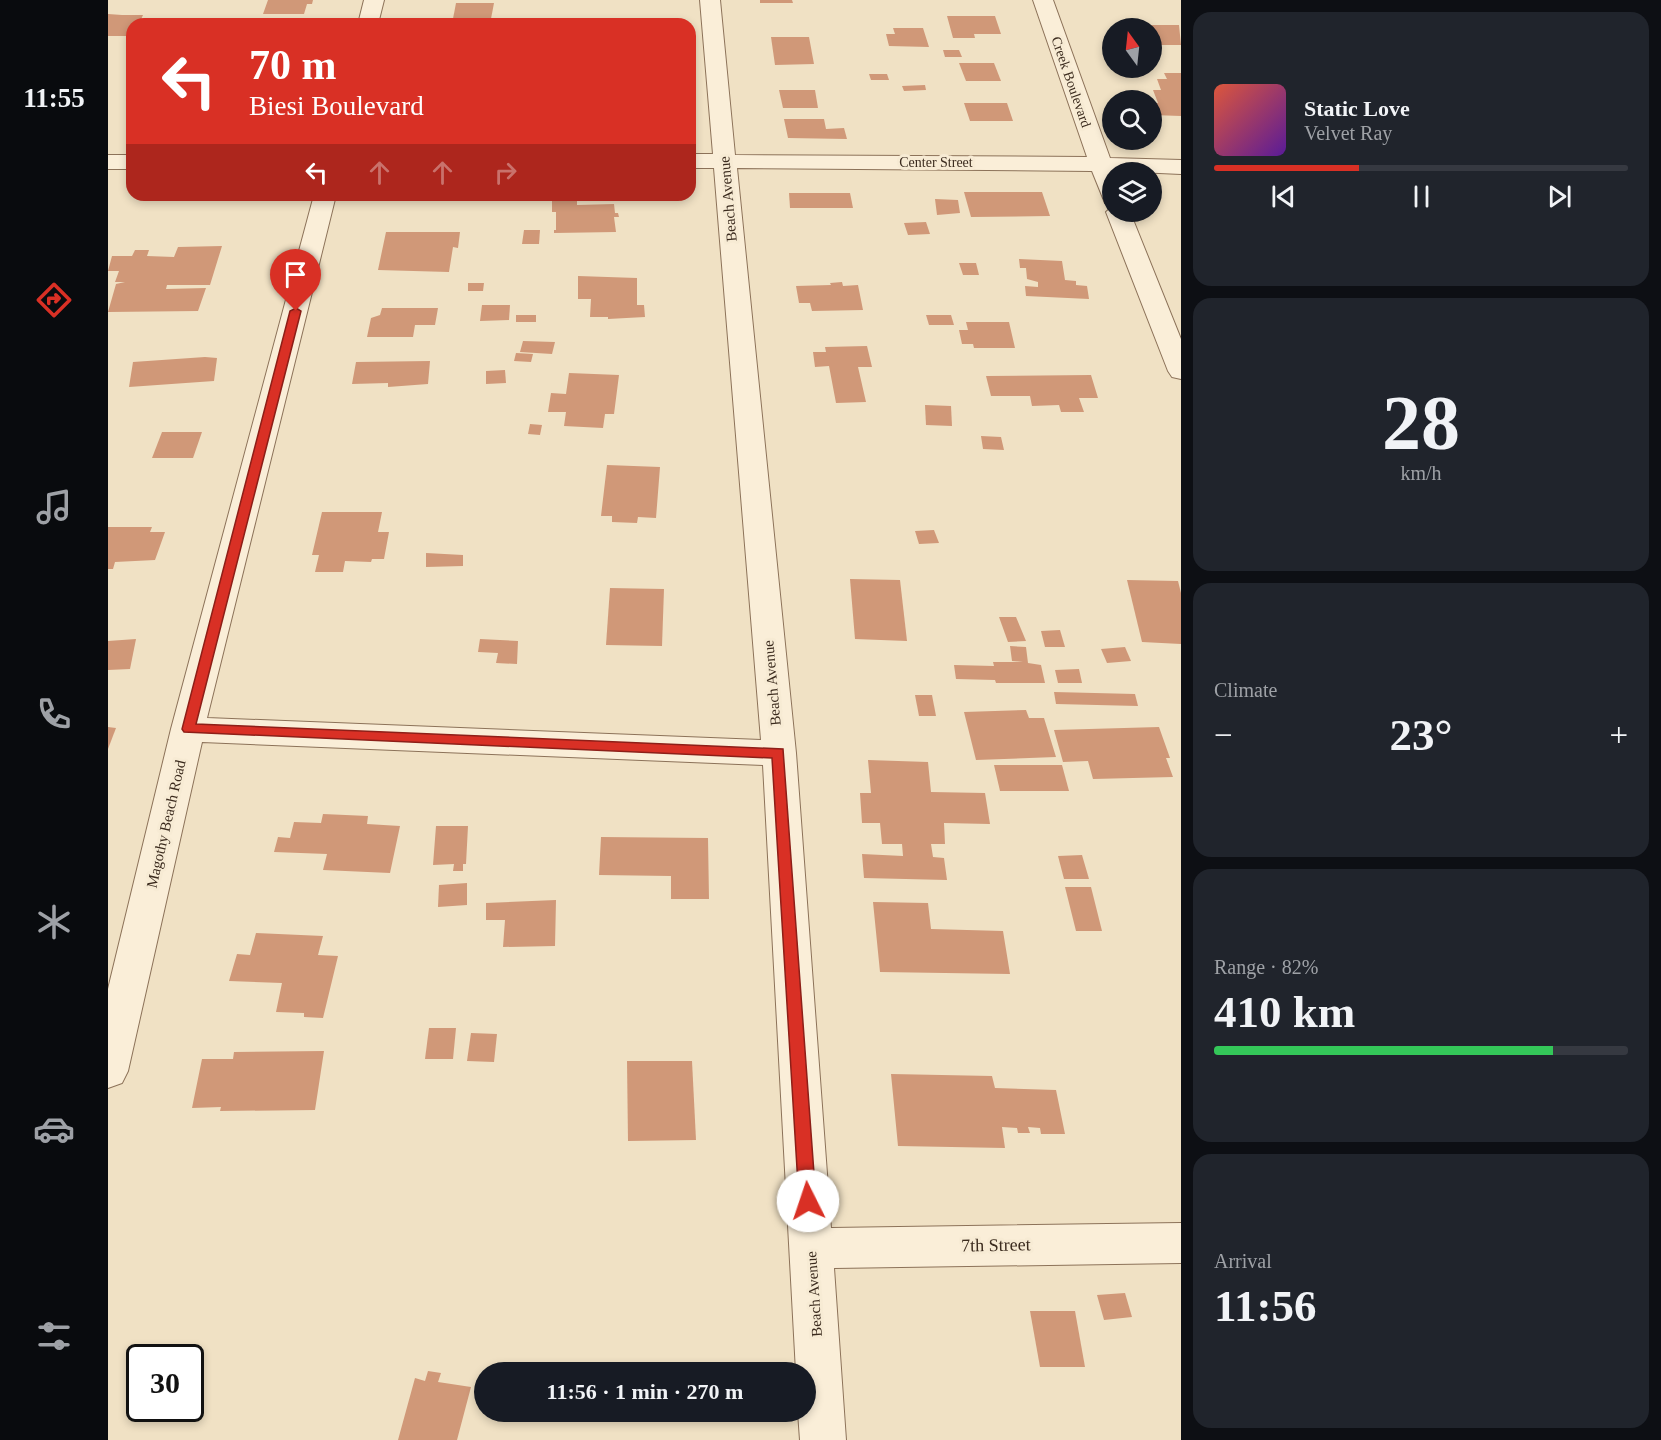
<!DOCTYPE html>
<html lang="en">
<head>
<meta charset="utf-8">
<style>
  :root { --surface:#171b24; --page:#20242c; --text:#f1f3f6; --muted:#9ea1a6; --line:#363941; --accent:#d93025 }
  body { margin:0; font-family:"Times New Roman",serif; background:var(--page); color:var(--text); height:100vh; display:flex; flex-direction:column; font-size:22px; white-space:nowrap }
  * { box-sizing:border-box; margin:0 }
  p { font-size:20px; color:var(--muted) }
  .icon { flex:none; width:33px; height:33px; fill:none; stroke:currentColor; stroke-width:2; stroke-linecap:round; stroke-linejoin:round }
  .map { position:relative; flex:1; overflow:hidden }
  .side { display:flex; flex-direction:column; gap:12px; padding:12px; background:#0d0f14; width:480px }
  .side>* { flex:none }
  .hud { position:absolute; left:18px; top:18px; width:570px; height:183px; border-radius:18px; box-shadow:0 3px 9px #0003; background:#d93025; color:#fff; overflow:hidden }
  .needle { width:39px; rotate:345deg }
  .buttons { position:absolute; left:994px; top:18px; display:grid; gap:12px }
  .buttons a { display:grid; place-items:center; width:60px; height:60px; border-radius:50%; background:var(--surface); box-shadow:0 3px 9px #0003; font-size:30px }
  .speed { position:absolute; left:18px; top:1344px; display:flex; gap:12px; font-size:30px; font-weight:700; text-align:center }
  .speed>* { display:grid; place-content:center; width:78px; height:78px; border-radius:50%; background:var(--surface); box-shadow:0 3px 9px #0003; line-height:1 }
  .speed .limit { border:3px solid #111; border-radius:9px; background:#fff; color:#111 }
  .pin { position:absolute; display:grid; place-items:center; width:51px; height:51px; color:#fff; margin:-62px -26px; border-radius:50% 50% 50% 0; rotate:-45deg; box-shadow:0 0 6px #0007 }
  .pin .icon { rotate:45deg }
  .me { position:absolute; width:66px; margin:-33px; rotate:356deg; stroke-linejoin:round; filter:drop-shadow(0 0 4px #0008) }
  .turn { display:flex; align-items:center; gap:21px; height:126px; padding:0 24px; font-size:27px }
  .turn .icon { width:78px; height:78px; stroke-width:2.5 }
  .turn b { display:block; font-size:42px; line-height:51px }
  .lanes { display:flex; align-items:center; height:57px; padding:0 24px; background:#0003; justify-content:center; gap:30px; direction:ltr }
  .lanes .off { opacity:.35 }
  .big { font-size:45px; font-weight:600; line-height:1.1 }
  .side .tile { flex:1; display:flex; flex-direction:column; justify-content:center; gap:9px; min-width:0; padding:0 21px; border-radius:18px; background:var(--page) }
  .side .dial { align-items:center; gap:0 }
  .dial b { font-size:78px; line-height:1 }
  .song { display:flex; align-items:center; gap:18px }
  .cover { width:72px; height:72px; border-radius:9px; background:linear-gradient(135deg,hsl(10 70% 55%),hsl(270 70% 35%)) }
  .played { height:6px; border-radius:3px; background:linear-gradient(90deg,var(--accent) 35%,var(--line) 35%) }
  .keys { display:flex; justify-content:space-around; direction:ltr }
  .heat { display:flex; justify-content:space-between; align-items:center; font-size:33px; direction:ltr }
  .charge { height:9px; border-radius:4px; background:linear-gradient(90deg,#34c759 82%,var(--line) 0) }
  .trip { position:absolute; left:366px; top:1362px; width:342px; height:60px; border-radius:30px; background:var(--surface); box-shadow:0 3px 9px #0003; font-weight:600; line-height:60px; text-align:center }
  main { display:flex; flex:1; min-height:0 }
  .dock { display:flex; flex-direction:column; width:108px; justify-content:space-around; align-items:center; background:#090b0e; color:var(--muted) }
  .dock .icon { width:42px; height:42px }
  .dock .selected { color:var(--accent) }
  .dock b { font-size:27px; color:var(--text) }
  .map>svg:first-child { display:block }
</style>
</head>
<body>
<main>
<nav class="dock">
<b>11:55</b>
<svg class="icon selected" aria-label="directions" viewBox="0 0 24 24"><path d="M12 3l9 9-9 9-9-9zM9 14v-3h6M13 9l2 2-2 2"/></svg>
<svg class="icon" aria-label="music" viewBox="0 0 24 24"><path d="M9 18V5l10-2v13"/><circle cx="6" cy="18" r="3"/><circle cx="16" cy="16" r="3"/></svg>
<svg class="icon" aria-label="phone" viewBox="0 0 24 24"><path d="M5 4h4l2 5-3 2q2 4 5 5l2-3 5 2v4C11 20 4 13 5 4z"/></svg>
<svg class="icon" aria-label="climate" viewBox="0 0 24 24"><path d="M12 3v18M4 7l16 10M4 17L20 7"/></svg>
<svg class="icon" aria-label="car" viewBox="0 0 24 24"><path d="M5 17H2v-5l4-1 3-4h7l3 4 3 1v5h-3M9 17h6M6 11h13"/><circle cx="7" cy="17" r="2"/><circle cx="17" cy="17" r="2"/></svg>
<svg class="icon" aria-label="filters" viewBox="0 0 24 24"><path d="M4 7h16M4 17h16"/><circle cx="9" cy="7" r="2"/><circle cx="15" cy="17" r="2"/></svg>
</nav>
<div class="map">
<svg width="1073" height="1440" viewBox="0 0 1073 1440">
  <rect width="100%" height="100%" fill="#f0e1c4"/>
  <g fill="#d09878">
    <path d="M160 0H205L204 4H199L196 14H155Z"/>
    <path d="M652 0H684L685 3H652Z"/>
    <path d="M348 3H386L382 24H344Z"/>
    <path d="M0 14 14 15H35L31 24H24V36H0Z"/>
    <path d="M839 16H887L893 34H866L867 38H845Z"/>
    <path d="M509 18H567L568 24H509Z"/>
    <path d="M1034 25H1071L1073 45H1044V28H1036Z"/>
    <path d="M785 28H815L821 47 781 46 778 34H787Z"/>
    <path d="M663 37H701L706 64 667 65Z"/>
    <path d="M835 50H851L854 57H837Z"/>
    <path d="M851 63H886L893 81H858Z"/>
    <path d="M1056 73H1073V116L1044 115V103H1050L1045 90H1053L1049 79H1059Z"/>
    <path d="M761 74H779L781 80H763Z"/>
    <path d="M817 85 818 90 796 91 794 86Z"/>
    <path d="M671 90H707L710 108H675Z"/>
    <path d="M856 103H899L905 121H862Z"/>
    <path d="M676 119H716L718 129 736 128 739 139 680 138Z"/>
    <path d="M856 192H934L942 216 863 217Z"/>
    <path d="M681 193H742L745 208H682Z"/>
    <path d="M440 195H469V205L506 204 507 213H510L511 217H506L508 232 446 233V230H448V212H444V197L440 198Z"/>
    <path d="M827 199 850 200 852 213 829 215Z"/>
    <path d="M818 222 822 234 800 235 796 223Z"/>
    <path d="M416 230H432L431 244H414Z"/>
    <path d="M278 232H352L350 248 345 247 341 272 270 270Z"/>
    <path d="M114 246 102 285H59L58 289 98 288 90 311 0 312 8 284 17 282H7L11 271H0L4 256H24L27 250H41L39 256 66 257 70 247Z"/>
    <path d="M911 259 954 261 957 280 968 281V285L979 286 981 299 918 296 917 286 930 287V282L919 279 918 268H912Z"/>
    <path d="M851 263H868L871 275H855Z"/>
    <path d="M470 276 529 278V305H536L537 317 500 319V317H482L483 299H470Z"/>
    <path d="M734 282 735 286 750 285 755 310 704 311 702 303H691L688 286 723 285 722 283Z"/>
    <path d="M360 283H376L375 291H360Z"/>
    <path d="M374 305H402L401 320 372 321Z"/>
    <path d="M274 308H330L327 325H307L305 337H259L263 318 272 315Z"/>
    <rect x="408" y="315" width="20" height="7"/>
    <path d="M818 315H843L846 325H821Z"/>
    <path d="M858 322H901L907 348H866L865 344H854L851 330H860Z"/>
    <path d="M415 341 447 342 444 354 412 352Z"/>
    <path d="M759 346 764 367H750L758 402 728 403 721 366 707 367 705 352H718L717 347Z"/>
    <path d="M408 353 425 354 423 362 406 361Z"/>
    <path d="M97 357 109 358 106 381 21 387 25 362Z"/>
    <path d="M322 361 320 384 280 387V383L244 384 248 362Z"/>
    <path d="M397 370 398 383 378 384V371Z"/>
    <path d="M461 373 511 375 506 414H497L495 428 456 426 458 412H440L443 393 458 394Z"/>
    <path d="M983 375 990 398H971L976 412H953L951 405 924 406 922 396H883L878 376Z"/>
    <path d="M817 405 843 406 844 426 818 425Z"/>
    <path d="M422 424 434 425 432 435 420 434Z"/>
    <path d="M54 432H94L85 458H44Z"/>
    <path d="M873 436 893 437 896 450 875 449Z"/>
    <path d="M499 465 552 467 548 518 530 517 529 523 504 522V516H493Z"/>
    <path d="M214 512H274L270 532H281L276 559H264L263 562 237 561 235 572H207L211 555H204Z"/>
    <path d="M0 527H44L42 532H57L47 560 7 562 5 569H0Z"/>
    <path d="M826 530 831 543 811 544 807 531Z"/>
    <path d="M318 553 355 555V566L318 567Z"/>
    <path d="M742 579 792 580 799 641 747 639Z"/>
    <path d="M1019 580 1070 581 1073 593V644L1034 642Z"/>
    <path d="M502 588 556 589 554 646 498 645Z"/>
    <path d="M891 617H908L918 641 900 642Z"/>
    <path d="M952 630 957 647H937L933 631Z"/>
    <path d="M28 639 22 669 0 670V641Z"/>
    <path d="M372 639 410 641 409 664 388 663 390 653 370 652Z"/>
    <path d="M902 646 918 647 920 663 933 665 937 683H888L887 680 848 679 846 665 886 666 885 662H915L904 661Z"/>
    <path d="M1017 647 1023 661 999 663 993 649Z"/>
    <path d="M971 669 974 683H950L947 670Z"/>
    <path d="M946 692 1027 694 1030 706 948 704Z"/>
    <path d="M807 695H824L828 716H811Z"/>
    <path d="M918 710 921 718H936L948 757 868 760 856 712Z"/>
    <path d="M0 727 8 728 0 749Z"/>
    <path d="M1051 727 1062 758H1058L1065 777 985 779 980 761 955 762 946 730Z"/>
    <path d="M760 760 820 762 823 792 877 793 882 824 836 823 837 844H823L825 857 836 858 839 880 756 878 754 854 795 856 794 844H774L772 823H754L752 793H763Z"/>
    <path d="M886 765H954L961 791H892Z"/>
    <path d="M215 814 260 816 259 824 292 826 282 873 215 870 219 854 166 852 170 837 182 838 186 822 213 823Z"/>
    <path d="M328 826H360L358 864H355V871H345L346 864 325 865Z"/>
    <path d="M493 837 600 838 601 899H563V876L491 875Z"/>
    <path d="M974 855 981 879H956L950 856Z"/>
    <path d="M359 883V905L330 907 331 885Z"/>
    <path d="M957 887H983L994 931H968Z"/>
    <path d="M448 900 447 946 395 947 397 920H378V903Z"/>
    <path d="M765 902 820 903 823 929 895 931 902 974 772 972Z"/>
    <path d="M148 933 215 936 210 955 230 956 215 1018 196 1017V1013L168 1012 174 983 121 981 129 954 142 955Z"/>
    <path d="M321 1028H348L345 1059H317Z"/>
    <path d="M363 1033 389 1034 386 1062 359 1061Z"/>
    <path d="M216 1051 207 1110 112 1111 113 1107 84 1108 94 1059H125L126 1052Z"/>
    <path d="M519 1061H584L588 1140 520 1141Z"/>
    <path d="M783 1074 884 1076 887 1088 948 1090 957 1134H933L932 1128 920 1127 922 1133H910L909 1128 894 1127 897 1148 790 1146Z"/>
    <path d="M1017 1293 1024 1317 996 1320 989 1295Z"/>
    <path d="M922 1311H967L977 1367H932Z"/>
    <path d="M320 1371 333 1373 330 1382 363 1387 349 1440H290L307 1378 317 1381Z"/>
  </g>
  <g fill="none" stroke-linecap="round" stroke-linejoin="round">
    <defs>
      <g id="minor">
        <path d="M256 0H276L270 24H250Z"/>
        <path d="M592 0H612L627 155 979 157 925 0H945L1002 158 1073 160V174L1007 171 1005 205 997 203 984 171 629 168 688 753 723 1228 1073 1223V1263L726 1268 738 1440H692L690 1412H698V1372H688L655 765 94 742 20 1071 14 1083 0 1088V989L63 729 206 195H228L99 718 653 740 606 168H582V154H605Z"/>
        <rect x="0" y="155" width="24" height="14"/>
        <path d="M1005 206V212H1022L1073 339V379L1064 377 1060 371 998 212Z"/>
      </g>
    </defs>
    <use href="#minor" stroke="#8c7259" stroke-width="2"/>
    <use href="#minor" fill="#faeed8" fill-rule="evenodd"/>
  </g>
  <path fill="#d93025" stroke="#8d1f18" stroke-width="1.5" d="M188 308 193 311 88 724 675 749 708 1201 706 1207 700 1209 694 1207 691 1201 664 758 76 732 74 729 182 311Z"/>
  <g text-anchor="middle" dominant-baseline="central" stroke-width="6" stroke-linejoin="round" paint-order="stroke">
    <g font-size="14" fill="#3b2b1e" stroke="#f7ebd4">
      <text transform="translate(963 82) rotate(71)">Creek Boulevard</text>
      <text x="828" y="162">Center Street</text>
    </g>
    <g font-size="15" fill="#3b2b1e" stroke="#f7ebd4">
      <text transform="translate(620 199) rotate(-95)">Beach Avenue</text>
      <text transform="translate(664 683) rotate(-95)">Beach Avenue</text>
      <text transform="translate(58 824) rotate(-77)">Magothy Beach Road</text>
      <text transform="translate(706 1294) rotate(-94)">Beach Avenue</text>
    </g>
    <g font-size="18" fill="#3b2b1e" stroke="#f7ebd4">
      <text transform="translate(888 1245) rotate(-1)">7th Street</text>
    </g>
  </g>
</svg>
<div class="buttons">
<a><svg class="needle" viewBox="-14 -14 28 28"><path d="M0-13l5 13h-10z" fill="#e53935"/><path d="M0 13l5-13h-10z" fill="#9ea1a6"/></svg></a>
<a><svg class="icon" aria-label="search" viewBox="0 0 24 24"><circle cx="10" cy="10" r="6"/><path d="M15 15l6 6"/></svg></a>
<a><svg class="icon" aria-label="layers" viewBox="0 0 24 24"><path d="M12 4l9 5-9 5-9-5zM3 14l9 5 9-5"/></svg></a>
</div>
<div class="speed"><div class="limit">30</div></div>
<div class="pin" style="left:188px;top:311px;background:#d93025"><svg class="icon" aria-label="arrive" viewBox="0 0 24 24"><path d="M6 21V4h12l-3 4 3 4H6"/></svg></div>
<svg class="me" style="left:700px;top:1201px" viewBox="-20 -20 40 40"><circle r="19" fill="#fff"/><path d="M0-13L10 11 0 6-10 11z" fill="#d93025"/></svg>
<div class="trip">11:56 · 1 min · 270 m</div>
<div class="hud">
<div class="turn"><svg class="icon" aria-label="left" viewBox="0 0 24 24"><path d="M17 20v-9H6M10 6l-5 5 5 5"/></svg><div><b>70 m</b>Biesi Boulevard</div></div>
<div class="lanes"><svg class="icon" aria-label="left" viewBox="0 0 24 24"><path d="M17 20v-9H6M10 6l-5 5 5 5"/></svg><svg class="icon off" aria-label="ahead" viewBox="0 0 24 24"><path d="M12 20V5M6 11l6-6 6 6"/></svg><svg class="icon off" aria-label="ahead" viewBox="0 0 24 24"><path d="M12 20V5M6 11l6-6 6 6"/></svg><svg class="icon off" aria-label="right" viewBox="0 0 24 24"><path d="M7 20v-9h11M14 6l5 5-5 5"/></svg></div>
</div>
</div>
<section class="side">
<div class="tile">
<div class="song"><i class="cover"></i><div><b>Static Love</b><p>Velvet Ray</p></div></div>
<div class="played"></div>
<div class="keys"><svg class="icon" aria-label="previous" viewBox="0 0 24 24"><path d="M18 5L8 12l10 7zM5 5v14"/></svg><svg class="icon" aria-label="pause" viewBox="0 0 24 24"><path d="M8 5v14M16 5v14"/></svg><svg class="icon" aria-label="next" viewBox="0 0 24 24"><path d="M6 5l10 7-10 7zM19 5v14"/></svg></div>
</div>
<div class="tile dial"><b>28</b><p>km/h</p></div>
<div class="tile"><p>Climate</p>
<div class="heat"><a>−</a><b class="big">23°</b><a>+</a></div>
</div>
<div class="tile"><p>Range · 82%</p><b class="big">410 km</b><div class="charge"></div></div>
<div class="tile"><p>Arrival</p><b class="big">11:56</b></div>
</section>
</main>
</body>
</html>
